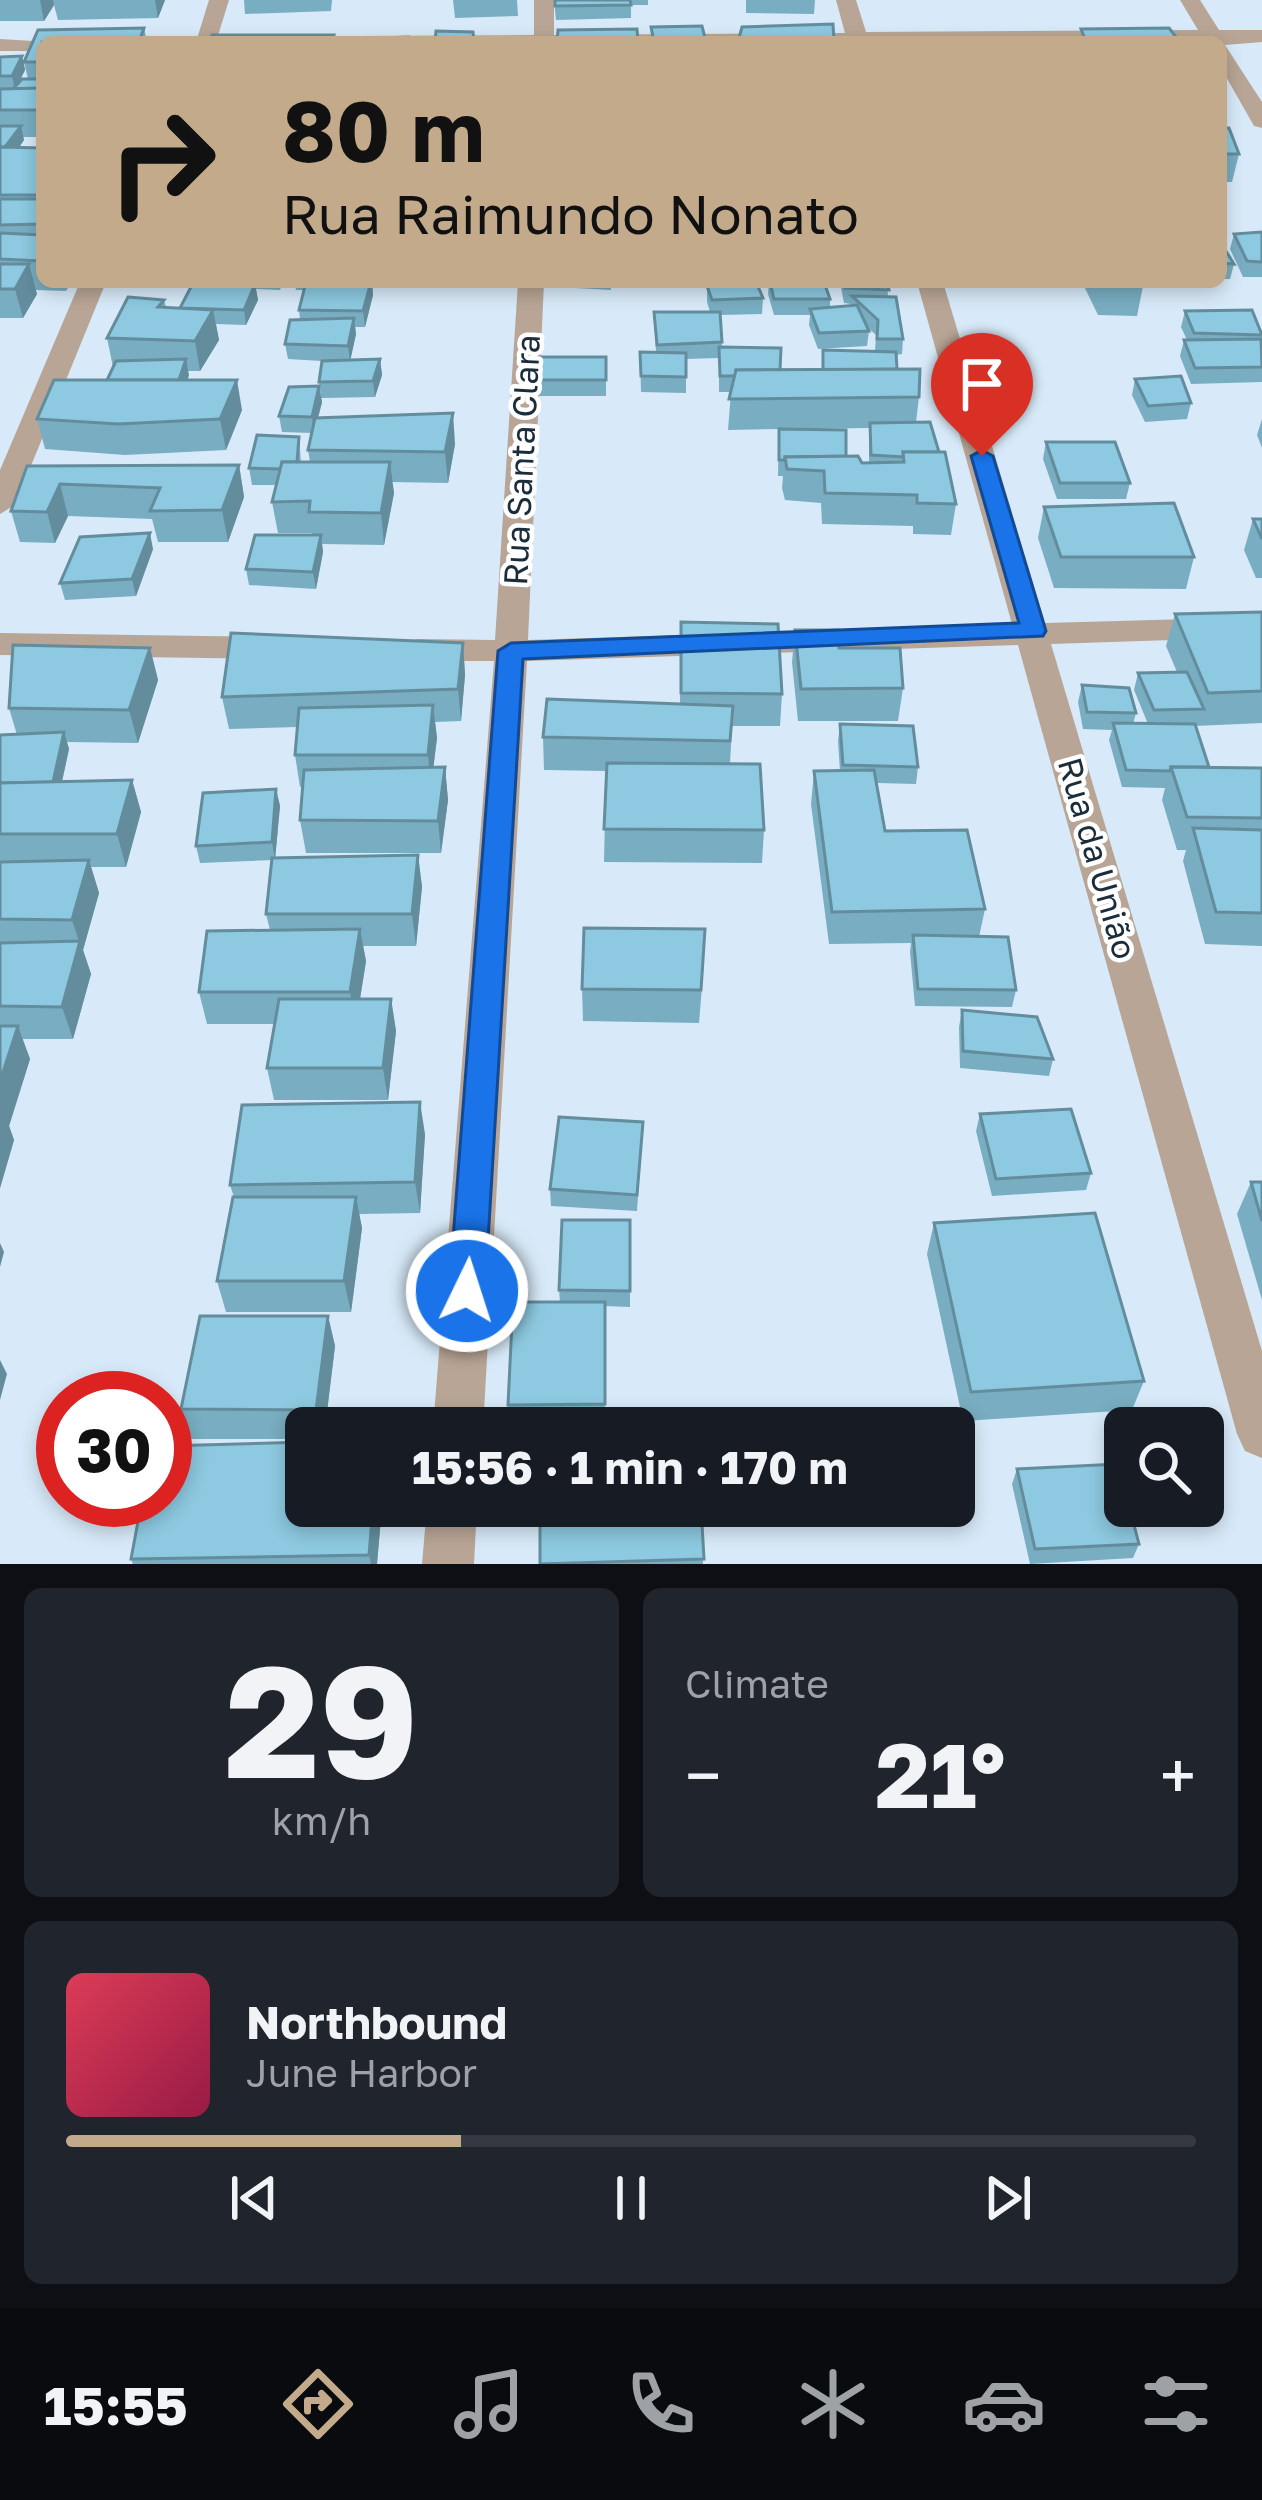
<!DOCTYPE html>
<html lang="en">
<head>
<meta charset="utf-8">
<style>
  :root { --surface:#171b24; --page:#20242c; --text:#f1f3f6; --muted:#9ea1a6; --line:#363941; --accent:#c2aa8a }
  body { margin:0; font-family:"Golos Text",sans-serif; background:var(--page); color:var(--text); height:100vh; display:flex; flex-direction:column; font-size:45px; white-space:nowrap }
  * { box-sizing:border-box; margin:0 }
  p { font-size:39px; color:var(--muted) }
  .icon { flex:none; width:66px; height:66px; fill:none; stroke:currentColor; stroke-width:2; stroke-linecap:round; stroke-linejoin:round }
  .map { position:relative; height:1564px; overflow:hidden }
  .details { display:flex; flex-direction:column; gap:24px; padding:24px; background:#0d0f14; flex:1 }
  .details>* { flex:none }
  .top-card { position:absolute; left:36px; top:36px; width:1191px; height:252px; border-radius:18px; box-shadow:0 6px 18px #0003; background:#c2aa8a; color:#111; overflow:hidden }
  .fabs { position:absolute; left:1104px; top:1407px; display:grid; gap:24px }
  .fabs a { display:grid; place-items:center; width:120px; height:120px; border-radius:18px; background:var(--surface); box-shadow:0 6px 18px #0003; font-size:60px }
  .speed { position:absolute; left:36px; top:1371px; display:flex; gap:24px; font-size:60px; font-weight:700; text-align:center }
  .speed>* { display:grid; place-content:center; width:156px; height:156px; border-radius:50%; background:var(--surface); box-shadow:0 6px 18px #0003; line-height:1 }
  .speed .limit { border:18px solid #d22; background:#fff; color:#111 }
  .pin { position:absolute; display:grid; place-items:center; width:102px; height:102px; color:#fff; margin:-123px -51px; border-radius:50% 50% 50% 0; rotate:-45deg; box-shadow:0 0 12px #0007 }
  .pin .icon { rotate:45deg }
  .me { position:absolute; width:132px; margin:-66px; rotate:4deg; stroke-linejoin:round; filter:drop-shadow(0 0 9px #0008) }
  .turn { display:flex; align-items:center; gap:42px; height:252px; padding:0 48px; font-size:54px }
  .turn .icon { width:156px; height:156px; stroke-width:2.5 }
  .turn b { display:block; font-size:84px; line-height:102px }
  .big { font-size:90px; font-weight:700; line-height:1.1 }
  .details .card { flex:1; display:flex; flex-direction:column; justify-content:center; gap:18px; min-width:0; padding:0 42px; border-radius:18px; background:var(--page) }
  .details .dial { align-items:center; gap:0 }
  .dial b { font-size:156px; line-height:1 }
  .song { display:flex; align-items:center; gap:36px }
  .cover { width:144px; height:144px; border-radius:18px; background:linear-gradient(135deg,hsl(350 70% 55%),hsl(340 70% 35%)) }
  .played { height:12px; border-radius:6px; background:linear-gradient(90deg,var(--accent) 35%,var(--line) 35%) }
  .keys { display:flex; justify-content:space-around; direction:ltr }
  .heat { display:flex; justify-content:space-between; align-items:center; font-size:66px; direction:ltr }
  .details .tiles { flex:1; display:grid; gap:24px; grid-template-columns:1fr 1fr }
  .card:last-child { grid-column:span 2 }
  .trip { position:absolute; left:285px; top:1407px; width:690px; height:120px; border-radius:18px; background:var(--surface); box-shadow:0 6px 18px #0003; font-weight:700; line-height:120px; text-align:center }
  .tab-bar { display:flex; height:192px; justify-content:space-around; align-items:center; background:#090b0e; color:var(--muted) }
  .tab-bar .icon { width:84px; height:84px }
  .tab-bar .active { color:var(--accent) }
  .tab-bar b { font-size:54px; color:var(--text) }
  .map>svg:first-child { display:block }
</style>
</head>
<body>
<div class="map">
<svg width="1262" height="1564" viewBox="0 0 1262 1564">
  <rect width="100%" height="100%" fill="#d8eaf9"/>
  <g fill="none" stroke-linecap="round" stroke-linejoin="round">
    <g fill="#b8a595" fill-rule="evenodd">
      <path d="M209 0H229L216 42H196Z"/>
      <path d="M534 0H554V35L845 33 836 0H856L866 32 1198 30 1180 0H1200L1219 30H1262V42L1225 45 1262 102V128L1254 126 1221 68V42H350L360 36 534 35Z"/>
      <path d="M0 39 50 42H42V51H0Z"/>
      <path d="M80 282H106L15 505 0 514V470Z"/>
      <path d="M518 282H544L528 640 1012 624 917 282H943L1045 623 1262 617V637L1051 644 1262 1351V1458L1245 1451 1237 1434 1018 645 527 661 483 1428H433L494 661H418L406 658 401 650 406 642 418 639 495 640Z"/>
      <path d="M0 633 278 637 290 640 295 648 290 656 278 659 0 655Z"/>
      <path d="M427 1506H477L474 1564H422Z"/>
    </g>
  </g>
  <g fill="#79adc1" fill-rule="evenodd">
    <path d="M0 0H165L158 18 58 20 54 5 44 21H0Z"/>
    <path d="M244 0H332L331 11 245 14Z"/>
    <path d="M453 0H517L518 16 455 18Z"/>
    <path d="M554 0H648V5H631V18L556 20Z"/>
    <path d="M746 0H815L814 14 746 13Z"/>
    <path d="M144 28 147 42H42V137H23L24 140 19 147 42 148V282H72L66 291 35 290 37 294 23 318H0V57L22 56 25 70 19 82 22 79H28L24 62 38 30Z"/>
    <path d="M1221 128 1239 154 1232 182H1221Z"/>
    <path d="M1262 232V277H1243L1230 249 1234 234Z"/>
    <path d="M1221 243 1234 264 1230 279H1221Z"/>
    <path d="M173 282H283L280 290 256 289 258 300 246 325 216 324 219 340 200 371H188L187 380 242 410 226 450 125 455 45 449 37 419 107 380 113 367 107 338 164 300 166 307 180 308 190 288H174Z"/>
    <path d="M294 282H372L373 295 365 327H355L356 334 350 360 380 359 382 375 375 397 321 398 319 382 322 361 288 359 285 344 300 320 299 310 304 290H296Z"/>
    <path d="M558 282H611V290L558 287Z"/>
    <path d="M769 282H824L830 299V308L851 306V304L844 303 840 282H887L888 296 903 339 902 354 896 355 897 369 919 397 916 422 956 504 951 535 913 534V526L822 524 821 503 785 500 782 488 783 476H778L779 429 728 430 731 392H719V358L686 359V393L641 392 640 352H656L654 312H710L707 302V286L763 298 762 314 720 315 722 347 780 370H822L823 350 875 352 876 335 867 327 869 331 867 346 818 349 809 325 810 315H774L768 294ZM869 428V463H862L846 456 793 429Z"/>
    <path d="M1082 282H1141L1143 286 1137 316 1098 315Z"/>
    <path d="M1185 311 1262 333V382L1191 384 1180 356 1184 340H1187L1181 327Z"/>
    <path d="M606 357V396H538L537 380Z"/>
    <path d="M1135 379 1191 403 1187 419 1145 422 1132 395Z"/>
    <path d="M319 386 322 402 318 418 455 444 448 483 392 482 394 493 384 545 322 544 323 552 316 589 249 585 246 569 312 535V533H278L272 502 277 485H252L249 468 299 437 301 462H310L308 450 312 433 282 432 279 416Z"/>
    <path d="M1262 419V448L1257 435Z"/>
    <path d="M1046 442 1130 483 1126 499H1057L1043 459Z"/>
    <path d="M239 465 244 497 228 542H158L152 519 68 516 55 543 20 542 11 511 27 466Z"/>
    <path d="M1044 507 1194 557 1186 589 1054 588 1038 538Z"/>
    <path d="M1253 519H1262V578H1256L1244 550Z"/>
    <path d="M153 549 136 596 65 600 60 583Z"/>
    <path d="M1262 612V723L1195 726 1209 767 1262 768V946L1205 944 1183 861 1186 850H1177L1162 800 1165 788 1122 787 1109 740 1112 730 1083 729 1078 702 1082 685 1136 713 1133 724H1148L1134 690 1138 673 1177 672 1166 646 1175 614Z"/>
    <path d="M681 622 782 694 780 726H732L730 764 764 830 762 863 604 862 606 771 544 770 543 737 680 704Z"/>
    <path d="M795 630 903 688 898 721H798L792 662Z"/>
    <path d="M463 643 465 675 461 721 435 722 437 738 433 768 445 767 448 800 441 853H306L300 820 303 787H300L295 755 297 727 229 729 222 697Z"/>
    <path d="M150 648 158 680 138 743 67 742 69 749 62 782 132 780 141 812 126 867H91L99 893 83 950 91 974 73 1039H22L30 1059 9 1126 14 1140 0 1188V735H17L9 708Z"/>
    <path d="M840 724 918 767 916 784 877 783 885 831 985 909 979 937 1016 990 1012 1007 915 1006 910 952 911 943 829 944 811 804 814 771H840L838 741Z"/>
    <path d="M276 789 280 806 275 858 418 855 422 887 416 946H363L366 961 360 999H391L396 1031 388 1100H274L267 1068 275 1024H207L199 992 270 930 266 914 272 860 200 863 196 846Z"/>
    <path d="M704 962 699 1023 583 1021 582 989Z"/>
    <path d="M962 1010 1053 1059 1049 1076 960 1068 959 1027Z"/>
    <path d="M980 1114 1091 1173 1086 1190 992 1196 976 1131Z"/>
    <path d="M643 1122 637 1211 551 1206 550 1189Z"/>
    <path d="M425 1134 420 1213 359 1214 362 1228 351 1312H226L217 1281 234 1197 230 1185Z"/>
    <path d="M1251 1182H1262V1300L1237 1214Z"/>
    <path d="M630 1220V1307L605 1306V1428H510L508 1405 560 1302 559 1290Z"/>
    <path d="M934 1223 1144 1381 1132 1410 963 1421 927 1254Z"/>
    <path d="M328 1316 335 1346 325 1428H306V1439H191L181 1409Z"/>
    <path d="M1017 1469 1139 1544 1133 1558 1030 1564 1012 1484Z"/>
    <path d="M306 1506H382L377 1564H133L131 1559Z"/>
    <path d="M701 1506 703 1564H540Z"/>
  </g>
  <g fill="#638d9d">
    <path d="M40 0H53L54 5 44 21Z"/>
    <path d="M155 0H165L158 18Z"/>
    <path d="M22 56 25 70 15 90 12 76Z"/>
    <path d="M21 126 24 140 8 164 4 149Z"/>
    <path d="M29 264 37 294 23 318 15 289Z"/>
    <path d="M372 282 373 295 365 327 363 311Z"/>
    <path d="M255 284 258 300 246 325 244 310Z"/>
    <path d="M213 310 219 340 200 371 195 341Z"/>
    <path d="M354 318 356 334 350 362 348 346Z"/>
    <path d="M186 359 189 375 182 400 178 384Z"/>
    <path d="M380 359 382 375 375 397 373 381Z"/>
    <path d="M237 380 242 410 226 450 220 419Z"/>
    <path d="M319 386 322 402 314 433 312 417Z"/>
    <path d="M453 413 455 444 448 483 445 452Z"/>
    <path d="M390 462 394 493 384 545 381 513Z"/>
    <path d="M239 465 244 497 228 542 222 510Z"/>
    <path d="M60 484 68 516 55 543 47 512Z"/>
    <path d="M150 533 153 549 136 596 132 579Z"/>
    <path d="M321 535 323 552 316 589 313 572Z"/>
    <path d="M463 643 465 675 461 721 458 689Z"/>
    <path d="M150 648 158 680 138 743 129 710Z"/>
    <path d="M433 705 437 738 431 787 428 755Z"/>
    <path d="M64 732 69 749 58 799 53 782Z"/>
    <path d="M445 767 448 800 441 853 438 821Z"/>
    <path d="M132 780 141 812 126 867 117 834Z"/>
    <path d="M276 789 280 806 275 860 272 842Z"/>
    <path d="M418 855 422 887 416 946 412 914Z"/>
    <path d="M89 860 99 893 83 950 91 974 73 1039 62 1007 80 944 72 920Z"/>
    <path d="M360 929 366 961 356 1024 350 992Z"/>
    <path d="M391 999 396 1031 388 1100 383 1068Z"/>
    <path d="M18 1026 30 1059 9 1126 14 1140 0 1188V1081Z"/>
    <path d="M420 1102 425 1134 420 1213 415 1182Z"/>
    <path d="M356 1197 362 1228 351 1312 344 1281Z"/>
    <path d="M0 1243 4 1252 0 1267Z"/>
    <path d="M328 1316 335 1346 325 1428H321L316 1410Z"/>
    <path d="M0 1360 7 1374 0 1400Z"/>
    <path d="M373 1506H382L377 1564H371L369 1555Z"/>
  </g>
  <g fill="#8dc9e0" stroke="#638d9d" stroke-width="3">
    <path d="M555 0H630L631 5 555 6Z"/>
    <path d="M833 24 834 42H738L742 27Z"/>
    <path d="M702 26 706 42H654L651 27Z"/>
    <path d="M144 28 139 42H42V62H24L38 30Z"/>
    <path d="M1169 28 1180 42H1086L1081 29Z"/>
    <path d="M637 29 638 42H557L558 30Z"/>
    <path d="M436 31 473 32 474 42H435Z"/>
    <path d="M212 35H334L332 42H209Z"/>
    <path d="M408 37 407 42H351L353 39Z"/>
    <path d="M937 39 1009 40V42H938Z"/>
    <path d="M22 56 12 76H0V57Z"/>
    <path d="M22 79H42V88L13 89Z"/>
    <path d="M42 88V110H0V89Z"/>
    <path d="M0 126H21L5 147H0Z"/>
    <path d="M1221 128H1229L1239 154H1221Z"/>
    <path d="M0 147 42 148V195H0Z"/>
    <path d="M0 199H42V224L0 225Z"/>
    <path d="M1262 232V262L1247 261 1234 234Z"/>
    <path d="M0 233 42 235V261L0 259Z"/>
    <path d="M1221 243 1234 264 1221 263Z"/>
    <path d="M0 264H29L15 289H0Z"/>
    <path d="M306 282H371L363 311 299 310Z"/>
    <path d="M750 282H756L763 298 712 300 707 286Z"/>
    <path d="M770 282H824L830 299H774Z"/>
    <path d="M844 282H887L889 290 845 288Z"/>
    <path d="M1102 282H1141L1143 286H1104Z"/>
    <path d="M255 284 244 310 180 308 192 285Z"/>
    <path d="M852 296 896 297 903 339H877L878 320Z"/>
    <path d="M128 297 164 300 158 307 213 310 195 341 107 338Z"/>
    <path d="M857 305 869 331 819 333 810 309Z"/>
    <path d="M1252 310 1262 335 1194 333 1185 311Z"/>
    <path d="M654 312H720L722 342 657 345Z"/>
    <path d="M354 318 348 346 285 344 290 320Z"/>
    <path d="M1261 339 1262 367 1195 368 1184 340Z"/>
    <path d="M719 347 781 348 780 370H736L735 376H720Z"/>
    <path d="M823 350 896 352 897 369 823 370Z"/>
    <path d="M640 352 686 353V377L641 376Z"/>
    <path d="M538 357H606V380H537Z"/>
    <path d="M186 359 179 380H107L116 361Z"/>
    <path d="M380 359 373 381 319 382 322 361Z"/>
    <path d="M920 369 919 397 729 399 736 370Z"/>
    <path d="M1181 376 1191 403 1148 406 1135 379Z"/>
    <path d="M54 380H237L220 419 118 424 37 419Z"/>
    <path d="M319 386 312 417 279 416 289 387Z"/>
    <path d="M453 413 445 452 308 450 315 418Z"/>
    <path d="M930 422 939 452H903L904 457 871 455 870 423Z"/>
    <path d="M779 429 846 430V456L785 457V460H779Z"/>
    <path d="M257 435 299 437 297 462H282L281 469 249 468Z"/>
    <path d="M1046 442H1115L1130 483H1060Z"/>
    <path d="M903 452H945L956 504 917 503V495L825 493 824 471 787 469 785 457 858 456 862 463 904 462Z"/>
    <path d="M282 462H390L381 513 309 512 310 501 272 502Z"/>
    <path d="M239 465 222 510 150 511 160 488 60 484 47 512 11 511 27 466Z"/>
    <path d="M1174 503 1194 557H1061L1044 507Z"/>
    <path d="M1253 519H1262V539Z"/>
    <path d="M150 533 132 579 60 583 80 537Z"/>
    <path d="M255 535H321L313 572 246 569Z"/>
    <path d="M1262 612V691L1208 693 1175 614Z"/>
    <path d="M681 622 778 624 782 694 681 693Z"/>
    <path d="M795 630H838L839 648H900L903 688 801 689Z"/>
    <path d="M231 633 463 643 458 689 222 697Z"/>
    <path d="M13 645 150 648 129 710 9 708Z"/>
    <path d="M1187 672 1204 709 1154 710 1138 673Z"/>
    <path d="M1082 685 1129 688 1136 713 1087 712Z"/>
    <path d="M547 699 733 706 730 741 543 737Z"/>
    <path d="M433 705 428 755H295L299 708Z"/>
    <path d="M1113 723 1195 724 1209 767H1171L1170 771 1126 770Z"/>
    <path d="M840 724 913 726 918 767 843 765Z"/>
    <path d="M64 732 53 782 0 783V735Z"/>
    <path d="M607 763 760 764 764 830 604 829Z"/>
    <path d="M445 767 438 821 300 820 304 770Z"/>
    <path d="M1171 767 1262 768V818L1187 817Z"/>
    <path d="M874 770 885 831 967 830 985 909 832 912 814 771Z"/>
    <path d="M132 780 117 834H0V783Z"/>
    <path d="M276 789 272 842 196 846 203 793Z"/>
    <path d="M1193 828 1262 830V913L1216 912Z"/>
    <path d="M418 855 412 914H266L272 858Z"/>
    <path d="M89 860 72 920 0 919V862Z"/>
    <path d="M584 928 705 929 701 990 582 989Z"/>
    <path d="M360 929 350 992H199L207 931Z"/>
    <path d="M913 935 1008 937 1016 990 918 989Z"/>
    <path d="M80 941 62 1007 0 1006V943Z"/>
    <path d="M279 999H391L383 1068H267Z"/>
    <path d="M962 1010 1037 1017 1053 1059 963 1051Z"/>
    <path d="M0 1026H18L0 1081Z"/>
    <path d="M420 1102 415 1182 230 1185 242 1105Z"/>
    <path d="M1071 1109 1091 1173 996 1179 980 1114Z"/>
    <path d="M559 1117 643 1122 637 1195 550 1189Z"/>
    <path d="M1251 1182H1262V1221Z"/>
    <path d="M233 1197H356L344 1281H217Z"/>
    <path d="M1095 1213 1144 1381 971 1392 934 1223Z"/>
    <path d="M562 1220H630V1291L559 1290Z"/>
    <path d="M513 1302H605V1404L508 1405Z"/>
    <path d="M200 1316H328L316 1410 181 1409Z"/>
    <path d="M306 1442V1506H373L369 1555 131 1559 142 1500H165V1446Z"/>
    <path d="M1118 1464 1125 1490V1506H1129L1139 1544 1035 1549 1017 1469Z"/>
    <path d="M540 1506H701L704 1559 540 1564Z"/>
  </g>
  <path fill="#1a73e8" stroke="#114b97" stroke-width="3" d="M982 450 993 456 1046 631 1043 636 523 659 485 1291 480 1302 467 1307 455 1302 449 1291 498 651 511 643 1019 623 971 456Z"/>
  <g text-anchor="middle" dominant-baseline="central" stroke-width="9" stroke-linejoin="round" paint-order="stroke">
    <g font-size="33" fill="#1b2c3b" stroke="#fff">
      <text transform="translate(521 460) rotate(-87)">Rua Santa Clara</text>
      <text transform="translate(1098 858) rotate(74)">Rua da União</text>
    </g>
  </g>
</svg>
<div class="fabs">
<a><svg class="icon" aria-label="search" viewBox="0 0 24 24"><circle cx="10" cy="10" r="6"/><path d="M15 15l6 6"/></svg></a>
</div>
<div class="speed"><div class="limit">30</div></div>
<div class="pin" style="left:982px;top:456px;background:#d93025"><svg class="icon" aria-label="arrive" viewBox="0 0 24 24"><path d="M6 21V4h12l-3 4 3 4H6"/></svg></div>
<svg class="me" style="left:467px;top:1291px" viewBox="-20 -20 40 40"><circle r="17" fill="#1a73e8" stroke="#fff" stroke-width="3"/><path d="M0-11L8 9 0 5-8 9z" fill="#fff"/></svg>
<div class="trip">15:56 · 1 min · 170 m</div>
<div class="top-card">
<div class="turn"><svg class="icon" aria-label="right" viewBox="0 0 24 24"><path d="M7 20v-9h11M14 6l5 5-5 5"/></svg><div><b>80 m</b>Rua Raimundo Nonato</div></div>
</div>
</div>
<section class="details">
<div class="tiles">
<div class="card dial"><b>29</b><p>km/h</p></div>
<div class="card"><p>Climate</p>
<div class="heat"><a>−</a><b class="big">21°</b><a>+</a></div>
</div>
<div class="card">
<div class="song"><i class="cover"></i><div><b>Northbound</b><p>June Harbor</p></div></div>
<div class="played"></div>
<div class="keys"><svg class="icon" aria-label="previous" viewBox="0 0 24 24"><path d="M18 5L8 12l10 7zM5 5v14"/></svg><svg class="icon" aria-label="pause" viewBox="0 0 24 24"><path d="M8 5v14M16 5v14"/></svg><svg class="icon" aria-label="next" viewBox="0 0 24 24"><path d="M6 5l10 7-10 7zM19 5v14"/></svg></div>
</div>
</div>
</section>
<nav class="tab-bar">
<b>15:55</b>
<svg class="icon active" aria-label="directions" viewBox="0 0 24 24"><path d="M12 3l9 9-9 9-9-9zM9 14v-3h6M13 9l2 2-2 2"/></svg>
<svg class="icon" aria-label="music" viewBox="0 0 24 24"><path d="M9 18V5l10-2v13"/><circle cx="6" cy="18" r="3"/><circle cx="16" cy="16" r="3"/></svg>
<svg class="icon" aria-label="phone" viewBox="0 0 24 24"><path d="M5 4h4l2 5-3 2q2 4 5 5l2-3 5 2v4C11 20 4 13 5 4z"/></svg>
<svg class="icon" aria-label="climate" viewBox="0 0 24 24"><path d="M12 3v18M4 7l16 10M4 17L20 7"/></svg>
<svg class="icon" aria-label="car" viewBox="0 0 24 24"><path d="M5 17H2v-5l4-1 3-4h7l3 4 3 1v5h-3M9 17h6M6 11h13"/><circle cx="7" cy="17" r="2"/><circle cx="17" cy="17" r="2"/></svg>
<svg class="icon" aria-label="filters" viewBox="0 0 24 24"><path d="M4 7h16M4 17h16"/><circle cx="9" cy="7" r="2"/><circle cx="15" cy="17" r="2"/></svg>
</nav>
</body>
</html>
